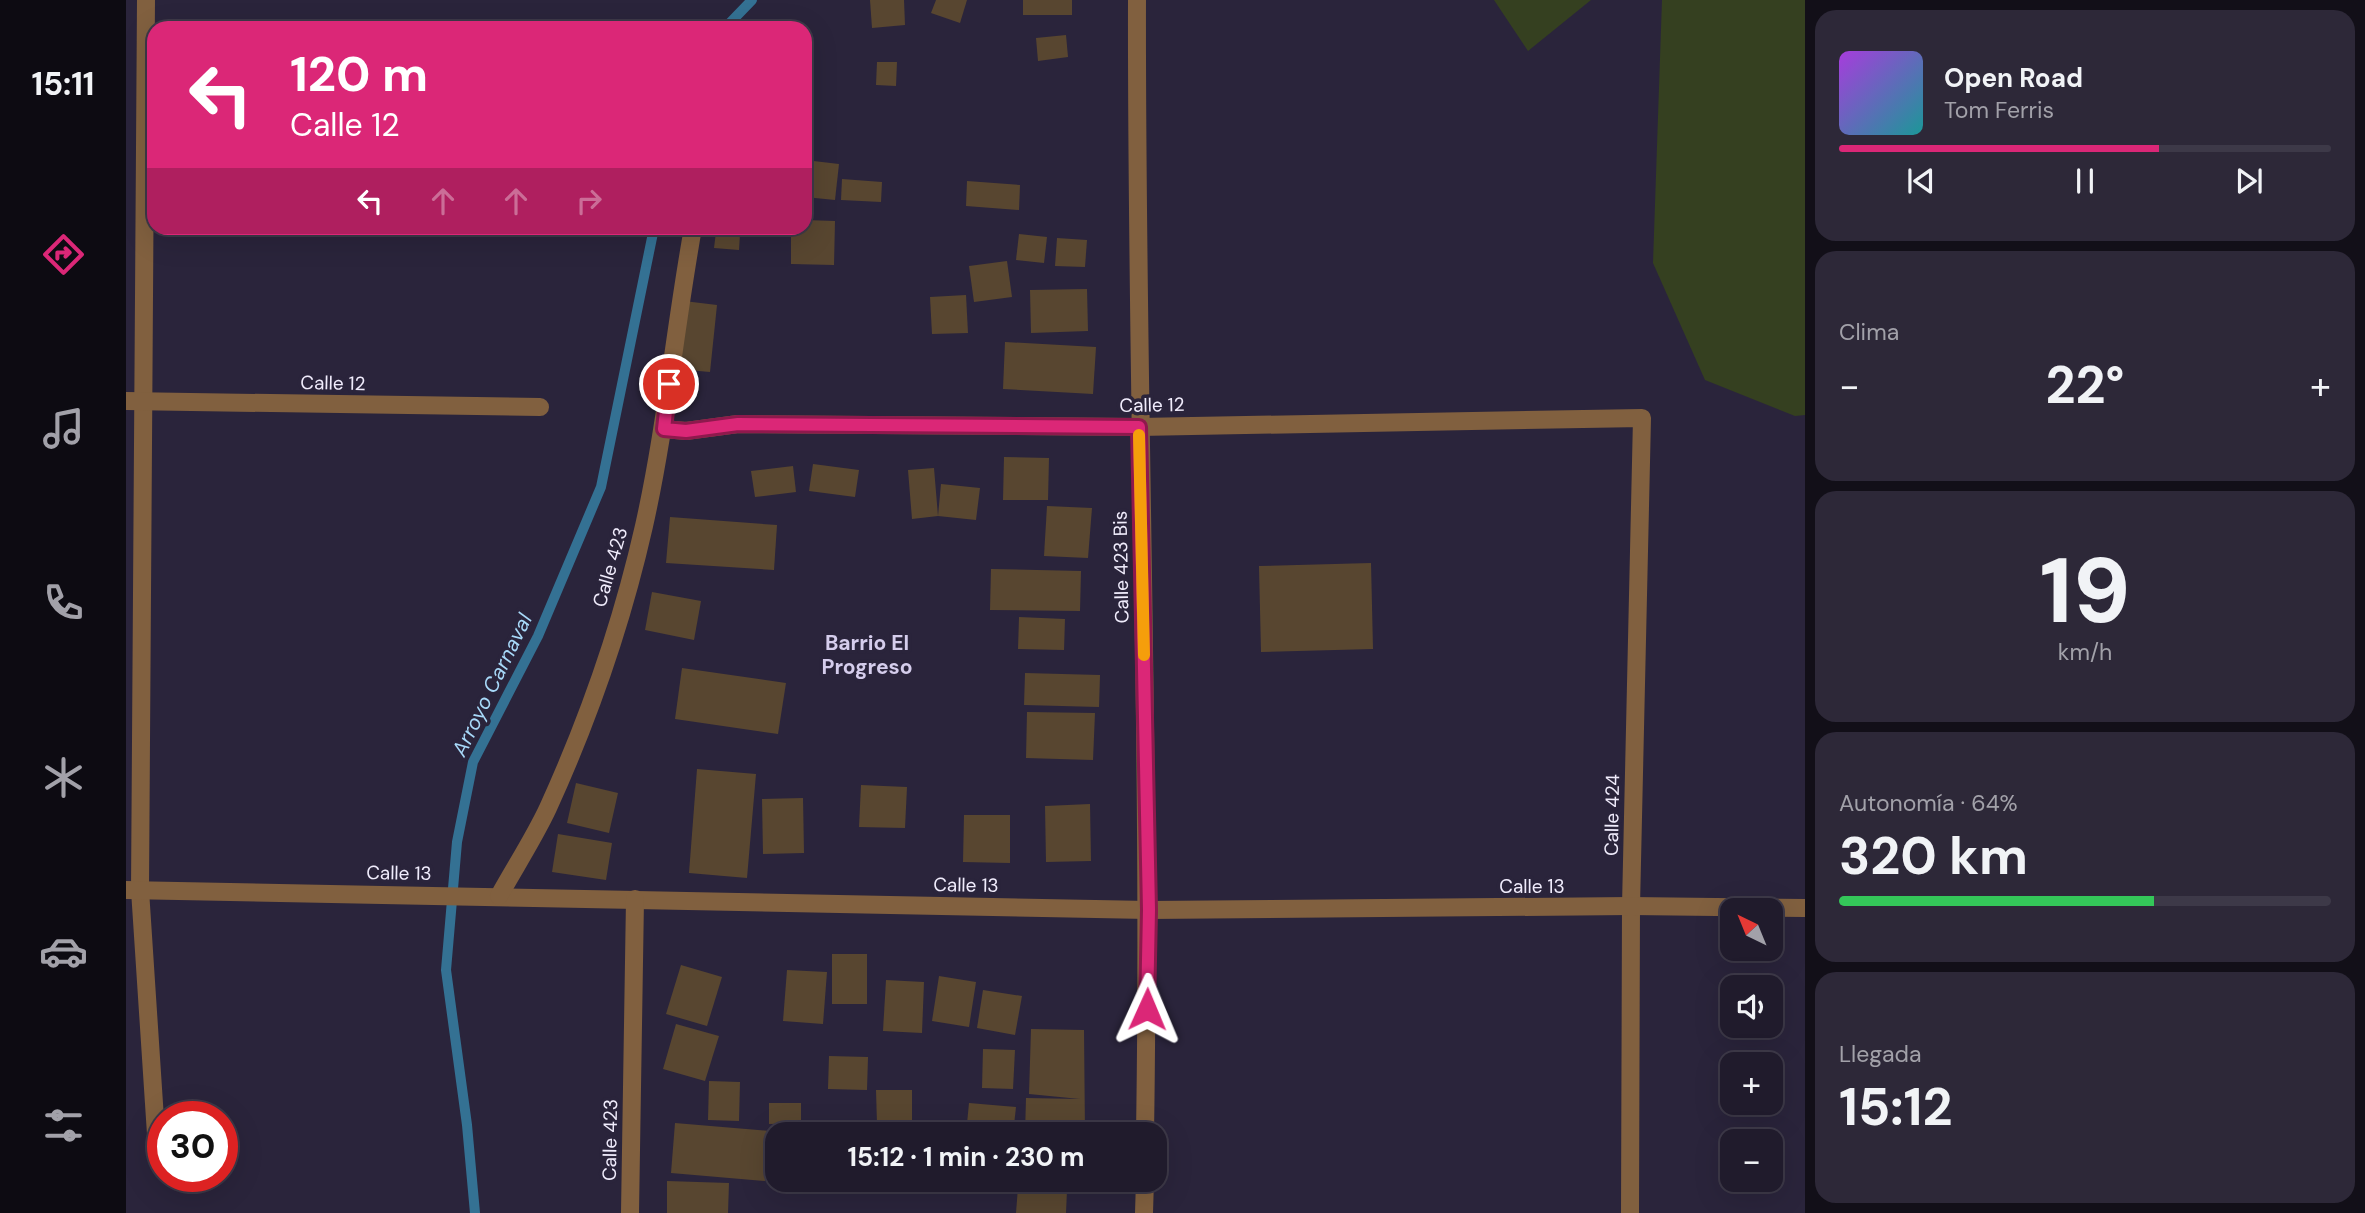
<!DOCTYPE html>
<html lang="es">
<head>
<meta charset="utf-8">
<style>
  :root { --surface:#201b2c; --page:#2d2838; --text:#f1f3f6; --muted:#a2a1a9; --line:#3d3948; --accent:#db2777 }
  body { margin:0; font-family:"DM Sans",sans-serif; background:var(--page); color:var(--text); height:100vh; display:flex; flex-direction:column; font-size:26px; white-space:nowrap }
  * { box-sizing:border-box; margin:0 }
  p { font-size:23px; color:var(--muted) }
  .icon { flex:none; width:38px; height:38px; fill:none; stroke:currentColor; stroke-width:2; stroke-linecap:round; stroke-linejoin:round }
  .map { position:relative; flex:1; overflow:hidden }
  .details { display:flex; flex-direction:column; gap:10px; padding:10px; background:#120f18; width:560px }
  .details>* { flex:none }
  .top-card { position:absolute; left:21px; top:21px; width:665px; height:214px; border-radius:21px; box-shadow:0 7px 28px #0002,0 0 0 2px var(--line); background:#db2777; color:#fff; overflow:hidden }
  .needle { width:46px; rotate:317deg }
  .fabs { position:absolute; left:1594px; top:898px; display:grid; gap:14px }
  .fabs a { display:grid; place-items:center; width:63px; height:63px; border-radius:14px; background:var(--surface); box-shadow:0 7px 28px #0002,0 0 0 2px var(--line); font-size:35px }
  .speed { position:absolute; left:21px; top:1101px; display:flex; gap:14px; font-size:35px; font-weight:700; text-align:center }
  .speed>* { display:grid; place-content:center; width:91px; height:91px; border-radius:50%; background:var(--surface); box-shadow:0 7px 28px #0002,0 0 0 2px var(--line); line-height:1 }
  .speed .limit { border:10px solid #d22; background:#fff; color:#111 }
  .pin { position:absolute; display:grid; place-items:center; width:60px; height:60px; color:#fff; margin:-30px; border:4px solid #fff; border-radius:50%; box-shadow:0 2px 7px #0007 }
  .me { position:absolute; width:77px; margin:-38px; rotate:1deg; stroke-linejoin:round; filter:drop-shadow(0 0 5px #0008) }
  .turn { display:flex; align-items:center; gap:24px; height:147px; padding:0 28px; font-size:32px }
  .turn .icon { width:91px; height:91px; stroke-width:2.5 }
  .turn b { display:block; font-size:49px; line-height:60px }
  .lanes { display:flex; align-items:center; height:66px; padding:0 28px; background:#0003; justify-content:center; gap:35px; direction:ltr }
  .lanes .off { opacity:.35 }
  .big { font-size:52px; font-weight:700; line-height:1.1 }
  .details .card { flex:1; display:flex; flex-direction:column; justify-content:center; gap:10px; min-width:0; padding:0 24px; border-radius:21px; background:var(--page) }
  .details .dial { align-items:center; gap:0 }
  .dial b { font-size:91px; line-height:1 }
  .song { display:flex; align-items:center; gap:21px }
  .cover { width:84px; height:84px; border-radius:10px; background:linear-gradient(135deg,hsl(280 70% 55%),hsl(180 70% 35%)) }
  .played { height:7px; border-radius:4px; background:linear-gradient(90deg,var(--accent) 65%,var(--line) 65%) }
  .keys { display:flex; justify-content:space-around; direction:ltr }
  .heat { display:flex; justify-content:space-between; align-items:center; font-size:38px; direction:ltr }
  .charge { height:10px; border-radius:5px; background:linear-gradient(90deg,#34c759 64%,var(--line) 0) }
  .trip { position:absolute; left:639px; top:1122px; width:402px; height:70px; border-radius:21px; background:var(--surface); box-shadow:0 7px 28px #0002,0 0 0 2px var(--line); font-weight:700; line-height:70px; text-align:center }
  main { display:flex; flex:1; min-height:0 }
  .tabs { display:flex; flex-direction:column; width:126px; justify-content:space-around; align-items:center; background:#0d0b12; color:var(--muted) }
  .tabs .icon { width:49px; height:49px }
  .tabs .on { color:var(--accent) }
  .tabs b { font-size:32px; color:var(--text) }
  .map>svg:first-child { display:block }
</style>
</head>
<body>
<main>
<nav class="tabs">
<b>15:11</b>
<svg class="icon on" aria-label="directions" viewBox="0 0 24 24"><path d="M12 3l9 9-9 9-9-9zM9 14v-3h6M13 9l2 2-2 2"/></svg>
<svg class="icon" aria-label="music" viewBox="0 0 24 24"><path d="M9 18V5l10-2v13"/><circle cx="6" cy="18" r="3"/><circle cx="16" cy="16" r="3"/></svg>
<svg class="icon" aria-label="phone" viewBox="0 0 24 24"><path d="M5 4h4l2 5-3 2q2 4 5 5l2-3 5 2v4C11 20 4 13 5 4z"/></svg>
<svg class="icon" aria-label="climate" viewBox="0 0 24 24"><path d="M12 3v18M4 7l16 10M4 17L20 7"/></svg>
<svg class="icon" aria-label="car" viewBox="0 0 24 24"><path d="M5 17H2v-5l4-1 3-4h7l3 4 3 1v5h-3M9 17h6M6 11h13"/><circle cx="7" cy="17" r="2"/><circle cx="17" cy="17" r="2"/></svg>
<svg class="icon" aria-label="filters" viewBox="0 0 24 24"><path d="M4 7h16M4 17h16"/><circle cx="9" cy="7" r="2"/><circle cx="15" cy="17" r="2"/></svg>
</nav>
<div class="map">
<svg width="1679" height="1213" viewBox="0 0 1679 1213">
  <rect width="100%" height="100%" fill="#2a243b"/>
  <g fill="#354020">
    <path d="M1368 0H1465L1402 51Z"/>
    <path d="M1536 0H1679V415L1669 416 1579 380 1527 263Z"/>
  </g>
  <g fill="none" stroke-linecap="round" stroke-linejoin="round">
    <g stroke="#347193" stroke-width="10">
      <path d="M599 28 626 0"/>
      <path d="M349 1213 341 1125 320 970 331 842 347 762 412 636 475 487 528 228"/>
    </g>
  </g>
  <g fill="#584630">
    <path d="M744 0H778L779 25 746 28Z"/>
    <path d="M810 0H841L834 23 805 13Z"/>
    <rect x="897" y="0" width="49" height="15"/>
    <path d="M940 35 942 57 912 61 910 38Z"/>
    <path d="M751 62H771L770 86 750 85Z"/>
    <path d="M679 79H686L682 115 679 114Z"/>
    <path d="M679 160 713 164 709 200 679 197Z"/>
    <path d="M716 179 756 182 755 202 715 200Z"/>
    <path d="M841 181 894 185 893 210 840 206Z"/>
    <path d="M679 220 709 221 708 265 665 264V228H679Z"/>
    <path d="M590 232 614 234 613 250 588 248Z"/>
    <path d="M893 234 921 237 918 263 890 260Z"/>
    <path d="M931 238 961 240 959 267 929 266Z"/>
    <path d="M881 261 886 297 848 302 843 266Z"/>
    <path d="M961 289 962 331 905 333 904 290Z"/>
    <path d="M840 295 842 333 806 334 804 297Z"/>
    <path d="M558 301 591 305 584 372 550 369Z"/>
    <path d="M879 342 970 347 967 394 877 389Z"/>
    <path d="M878 457 923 458 922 500H877Z"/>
    <path d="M687 464 733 470 729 497 683 491Z"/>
    <path d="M667 466 670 492 629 497 625 471Z"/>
    <path d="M808 468 812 516 815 484 854 488 850 520 812 516 786 519 782 470Z"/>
    <path d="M921 506 966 508 962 558 918 556Z"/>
    <path d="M544 517 651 525 648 570 540 563Z"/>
    <path d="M1245 563 1247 649 1135 652 1133 566Z"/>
    <path d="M865 569 955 571 954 611 864 610Z"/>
    <path d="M526 592 575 601 568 640 519 630Z"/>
    <path d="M893 617 939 619 938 650 892 649Z"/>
    <path d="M556 668 660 683 652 734 549 719Z"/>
    <path d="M899 673 974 675 973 707 898 705Z"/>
    <path d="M901 712 969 713 967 760 900 758Z"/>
    <path d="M571 769 630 774 621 878 563 873Z"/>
    <path d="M450 783 492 793 483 833 441 823Z"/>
    <path d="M735 785 781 787 779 828 733 827Z"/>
    <path d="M677 798 678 853 637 854 636 799Z"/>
    <path d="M964 804 965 861 920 862 919 806Z"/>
    <path d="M838 815H884V863L837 862Z"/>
    <path d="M432 834 486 843 480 880 426 872Z"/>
    <rect x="706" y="954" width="35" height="50"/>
    <path d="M555 965 596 977 581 1026 540 1014Z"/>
    <path d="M661 970 701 972 697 1024 657 1021Z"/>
    <path d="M813 976 850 982 843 1027 806 1021Z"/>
    <path d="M760 980 798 982 796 1033 757 1031Z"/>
    <path d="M857 990 896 996 889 1035 851 1028Z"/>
    <path d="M550 1024 593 1036 579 1081 537 1069Z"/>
    <path d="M905 1029 958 1030 959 1134H899L900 1098 954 1099 903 1094Z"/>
    <path d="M857 1049 889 1050 887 1089 856 1088Z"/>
    <path d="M703 1056 742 1057 741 1090 702 1089Z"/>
    <path d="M583 1081 614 1082 613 1121 582 1120Z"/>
    <path d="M750 1090H786V1123L751 1124Z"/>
    <path d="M643 1103H675V1123L643 1124Z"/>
    <path d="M843 1103 890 1107 887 1134H840Z"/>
    <path d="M549 1123 644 1131 639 1181 545 1173Z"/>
    <path d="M823 1180H872V1186L823 1184Z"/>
    <path d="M541 1181 603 1183 602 1213H541Z"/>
    <path d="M892 1187 941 1190 940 1213H890Z"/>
  </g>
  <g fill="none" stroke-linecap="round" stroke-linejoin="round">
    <g stroke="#81603f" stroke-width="18">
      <path d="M20 0 14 890 30 1134"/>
      <path d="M1011 0C1010 378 1025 756 1019 1134"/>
      <path d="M0 401 414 407"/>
      <path d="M538 429 560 431 612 424 1013 427 1516 418 1505 906 1504 1213"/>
      <path d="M0 890 1022 910 1505 906 1679 908"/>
      <path d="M373 896C389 867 408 838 422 808 463 718 496 623 518 526 540 428 549 327 567 228"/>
      <path d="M504 1213 509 899"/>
      <path d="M1018 1213 1019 1180"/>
    </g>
  </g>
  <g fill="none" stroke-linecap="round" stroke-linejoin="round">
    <defs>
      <path id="route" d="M543 384 538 429 560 431 612 424 1013 427 1023 910 1021 1009"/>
    </defs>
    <use href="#route" stroke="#8e194d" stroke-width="18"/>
    <use href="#route" stroke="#db2777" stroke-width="12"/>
    <path stroke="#f59e0b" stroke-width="12" d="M1013 435 1018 655"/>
  </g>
  <g text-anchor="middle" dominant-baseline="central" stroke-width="7" stroke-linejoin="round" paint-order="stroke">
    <g font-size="19" fill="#f0ecfc" stroke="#2a243b">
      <text transform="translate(207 383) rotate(1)">Calle 12</text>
      <text transform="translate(1026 405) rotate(-1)">Calle 12</text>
      <text transform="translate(484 567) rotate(-74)">Calle 423</text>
      <text transform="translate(995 567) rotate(-91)">Calle 423 Bis</text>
      <text transform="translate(1486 815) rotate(-89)">Calle 424</text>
      <text transform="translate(273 873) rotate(1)">Calle 13</text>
      <text transform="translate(840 885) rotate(1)">Calle 13</text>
      <text x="1406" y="886">Calle 13</text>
      <text transform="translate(484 1140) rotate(-89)">Calle 423</text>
    </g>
    <g font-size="21" font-weight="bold" fill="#d5cdec" stroke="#2a243b">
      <text x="741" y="643">Barrio El<tspan x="741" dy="24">Progreso</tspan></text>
    </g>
    <g font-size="21" font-style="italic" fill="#a8d9f9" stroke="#2a243b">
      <text transform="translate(366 685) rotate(-64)">Arroyo Carnaval</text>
    </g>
  </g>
</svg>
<div class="fabs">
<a><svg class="needle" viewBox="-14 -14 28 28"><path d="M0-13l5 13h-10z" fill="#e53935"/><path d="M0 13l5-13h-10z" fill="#a2a1a9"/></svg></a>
<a><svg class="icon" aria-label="sound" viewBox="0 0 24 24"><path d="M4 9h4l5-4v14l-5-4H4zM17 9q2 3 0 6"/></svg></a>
<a>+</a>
<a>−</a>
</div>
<div class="speed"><div class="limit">30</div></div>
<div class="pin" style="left:543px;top:384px;background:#d93025"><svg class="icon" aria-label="arrive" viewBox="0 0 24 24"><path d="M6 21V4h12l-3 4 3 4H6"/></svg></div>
<svg class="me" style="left:1021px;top:1009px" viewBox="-20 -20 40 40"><path d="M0-17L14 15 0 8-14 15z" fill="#db2777" stroke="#fff" stroke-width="4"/></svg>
<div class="trip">15:12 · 1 min · 230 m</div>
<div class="top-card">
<div class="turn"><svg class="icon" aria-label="left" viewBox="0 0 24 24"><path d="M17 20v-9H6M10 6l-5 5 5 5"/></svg><div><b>120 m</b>Calle 12</div></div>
<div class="lanes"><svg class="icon" aria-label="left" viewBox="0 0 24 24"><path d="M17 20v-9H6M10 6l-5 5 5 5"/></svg><svg class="icon off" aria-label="ahead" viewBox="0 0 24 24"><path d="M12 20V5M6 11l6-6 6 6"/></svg><svg class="icon off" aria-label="ahead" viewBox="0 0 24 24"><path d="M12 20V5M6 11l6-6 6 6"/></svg><svg class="icon off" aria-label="right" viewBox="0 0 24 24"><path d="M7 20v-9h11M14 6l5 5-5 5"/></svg></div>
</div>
</div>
<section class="details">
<div class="card">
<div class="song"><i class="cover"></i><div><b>Open Road</b><p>Tom Ferris</p></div></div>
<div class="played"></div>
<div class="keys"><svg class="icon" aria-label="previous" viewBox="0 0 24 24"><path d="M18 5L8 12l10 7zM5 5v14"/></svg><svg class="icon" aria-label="pause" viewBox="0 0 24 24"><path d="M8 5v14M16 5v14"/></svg><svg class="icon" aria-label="next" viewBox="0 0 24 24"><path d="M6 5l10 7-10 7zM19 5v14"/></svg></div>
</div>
<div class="card"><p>Clima</p>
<div class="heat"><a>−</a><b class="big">22°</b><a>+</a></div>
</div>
<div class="card dial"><b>19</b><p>km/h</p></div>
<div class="card"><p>Autonomía · 64%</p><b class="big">320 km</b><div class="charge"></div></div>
<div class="card"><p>Llegada</p><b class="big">15:12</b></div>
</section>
</main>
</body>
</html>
